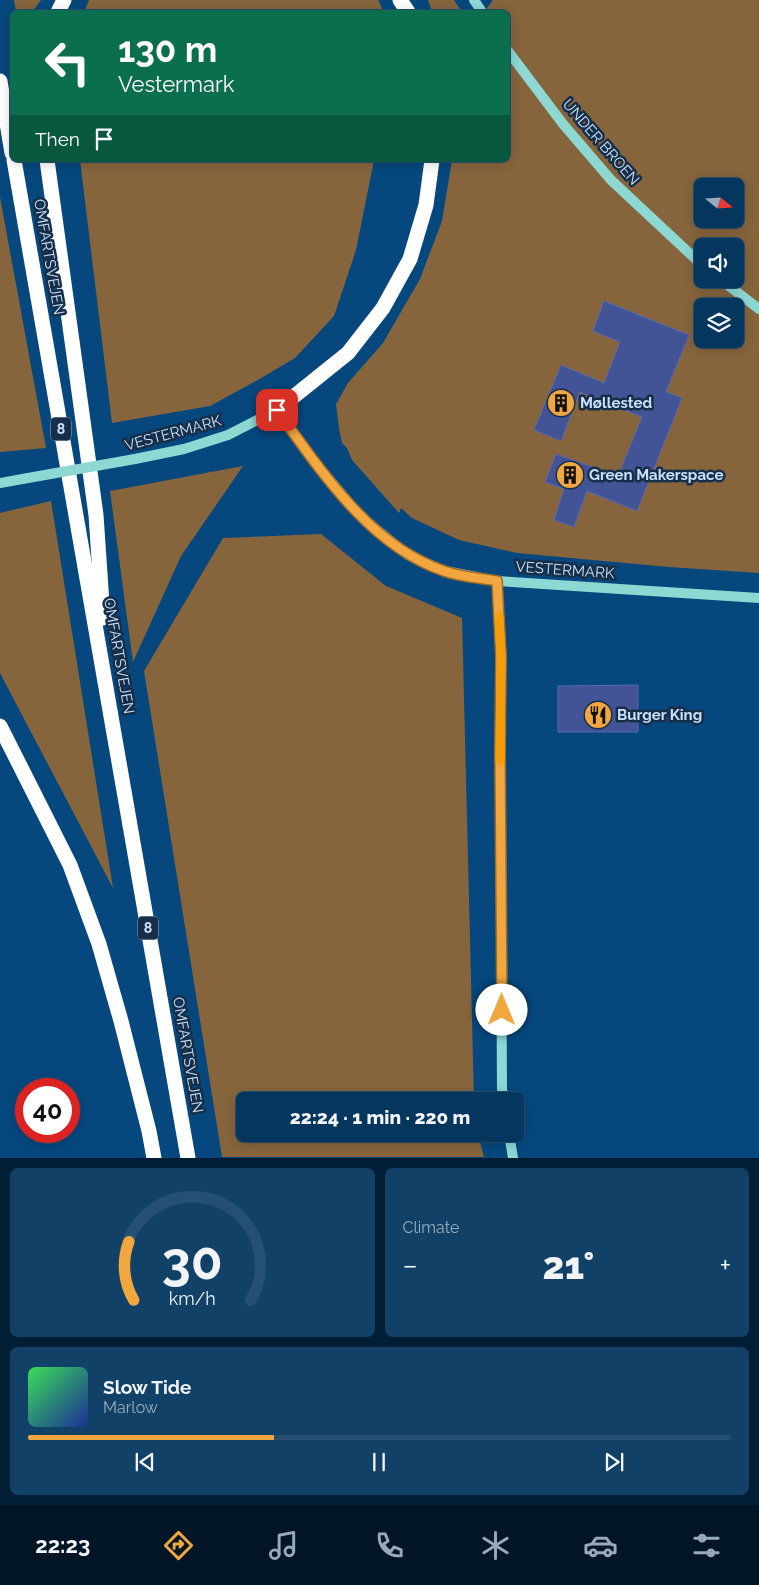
<!DOCTYPE html>
<html lang="en">
<head>
<meta charset="utf-8">
<style>
  :root { --surface:#04365e; --page:#124167; --text:#f1f3f6; --muted:#97abbc; --line:#255073; --accent:#f1a63f }
  body { margin:0; font-family:Raleway,sans-serif; background:var(--page); color:var(--text); height:100vh; display:flex; flex-direction:column; font-size:19px; white-space:nowrap }
  * { box-sizing:border-box; margin:0 }
  p { font-size:16px; color:var(--muted) }
  .icon { flex:none; width:28px; height:28px; fill:none; stroke:currentColor; stroke-width:2; stroke-linecap:round; stroke-linejoin:round }
  .map { position:relative; height:1158px; overflow:hidden }
  .panel { display:flex; flex-direction:column; gap:10px; padding:10px; background:#021e34; flex:1 }
  .panel>* { flex:none }
  .top-card { position:absolute; left:10px; top:10px; width:500px; height:152px; border-radius:8px; box-shadow:0 2px 12px #0003,0 0 0 1px var(--line); background:#0b6e4f; color:#fff; overflow:hidden }
  .needle { width:32px; rotate:108deg }
  .controls { position:absolute; left:694px; top:178px; display:grid; gap:10px }
  .controls a { display:grid; place-items:center; width:50px; height:50px; border-radius:8px; background:var(--surface); box-shadow:0 2px 12px #0003,0 0 0 1px var(--line); font-size:25px }
  .speed { position:absolute; left:15px; top:1078px; display:flex; gap:10px; font-size:25px; font-weight:700; text-align:center }
  .speed>* { display:grid; place-content:center; width:65px; height:65px; border-radius:50%; background:var(--surface); box-shadow:0 2px 12px #0003,0 0 0 1px var(--line); line-height:1 }
  .speed .limit { border:8px solid #d22; background:#fff; color:#111 }
  .pin { position:absolute; display:grid; place-items:center; width:42px; height:42px; color:#fff; margin:-21px; border-radius:10px; box-shadow:0 2px 8px #0006 }
  .me { position:absolute; width:55px; margin:-28px; rotate:0deg; stroke-linejoin:round; filter:drop-shadow(0 0 4px #0008) }
  .turn { display:flex; align-items:center; gap:18px; height:105px; padding:0 25px; font-size:22px }
  .turn .icon { width:65px; height:65px; stroke-width:2.5 }
  .turn b { display:block; font-size:35px; line-height:42px }
  .then { display:flex; align-items:center; height:48px; padding:0 25px; background:#0003; gap:10px; font-size:19px }
  .big { font-size:38px; font-weight:800; line-height:1.1 }
  .panel .widget { flex:1; display:flex; flex-direction:column; justify-content:center; gap:8px; min-width:0; padding:0 18px; border-radius:8px; background:var(--page) }
  .panel .dial { align-items:center; gap:0 }
  .dial svg { height:130px; overflow:visible; fill:none; stroke:var(--line); stroke-width:7; stroke-linecap:round; text-anchor:middle }
  .dial text { fill:var(--text); stroke:none }
  .song { display:flex; align-items:center; gap:15px }
  .cover { width:60px; height:60px; border-radius:8px; background:linear-gradient(135deg,hsl(130 70% 55%),hsl(230 70% 35%)) }
  .played { height:5px; border-radius:2px; background:linear-gradient(90deg,var(--accent) 35%,var(--line) 35%) }
  .keys { display:flex; justify-content:space-around; direction:ltr }
  .heat { display:flex; justify-content:space-between; align-items:center; font-size:28px; direction:ltr }
  .panel .tiles { flex:1; display:grid; gap:10px; grid-template-columns:1fr 1fr }
  .widget:last-child { grid-column:span 2 }
  .trip { position:absolute; left:236px; top:1092px; width:288px; height:50px; border-radius:8px; background:var(--surface); box-shadow:0 2px 12px #0003,0 0 0 1px var(--line); font-weight:800; line-height:50px; text-align:center }
  .tabs { display:flex; height:80px; justify-content:space-around; align-items:center; background:#021626; color:var(--muted) }
  .tabs .icon { width:35px; height:35px }
  .tabs .current { color:var(--accent) }
  .tabs b { font-size:22px; color:var(--text) }
  .map>svg:first-child { display:block }
</style>
</head>
<body>
<div class="map">
<svg width="759" height="1158" viewBox="0 0 759 1158">
  <rect width="100%" height="100%" fill="#06487e"/>
  <g fill="#86653d" fill-rule="evenodd">
    <path d="M14 0H41L32 12H16Z"/>
    <path d="M89 0H378L384 12H84Z"/>
    <path d="M428 0H454L462 12H432Z"/>
    <path d="M493 0H759V573L669 567 517 553 459 540 412 518 401 508 399 513 352 460 347 448 342 443 339 428 336 404 348 383 383 343 420 279 442 221 452 160H508V12H484ZM702 186H735V219H702ZM702 246H735V279H702ZM702 306H735V339H702Z"/>
    <path d="M80 160H374L356 250 334 316 295 358 256 381 210 406 112 423Z"/>
    <path d="M0 197 46 448 0 452Z"/>
    <path d="M243 466 181 556 133 662 110 491Z"/>
    <path d="M51 501 113 888 0 673V513Z"/>
    <path d="M321 534 386 586 462 618 474 1101H245V1134H478L484 1157H222L144 671 223 538Z"/>
  </g>
  <g fill="#425496" stroke="#576aae">
    <path d="M604 301 689 335 666 392 682 398 637 511 587 491 574 527 554 520 564 489 545 482 556 454 618 476 642 417 580 392 561 441 534 430 561 365 604 383 620 342 593 331Z"/>
    <path d="M638 685V732H558V686Z"/>
  </g>
  <g fill="none" stroke-linecap="round" stroke-linejoin="round">
    <g stroke="#8dd8d3" stroke-width="10">
      <path d="M474 0 482 12"/>
      <path d="M508 51 563 124 611 180 702 265"/>
      <path d="M720 279 759 309"/>
      <path d="M135 459 184 449 228 435 277 410 318 466 361 517 408 555 445 571 497 581 759 598"/>
      <path d="M0 483 28 478"/>
      <path d="M497 581 501 656 500 752 502 1089 504 1101"/>
      <path d="M509 1134 513 1158"/>
    </g>
    <g stroke="#fff" stroke-width="15">
      <path d="M400 0 408 12"/>
      <path d="M58 12 64 0"/>
      <path d="M0 81 12 153"/>
      <path d="M14 160 188 1158"/>
      <path d="M47 160 96 515 103 618"/>
      <path d="M277 410 348 353 383 308 410 259 426 205 432 160"/>
      <path d="M0 726 70 865 99 944 121 1021 149 1131 154 1158"/>
    </g>
    <path stroke="#8dd8d3" stroke-width="10" d="M28 478 135 459"/>
  </g>
  <g fill="none" stroke-linecap="round" stroke-linejoin="round">
    <defs>
      <path id="route" d="M277 410C321 471 370 546 444 571 461 577 480 578 497 581L501 656 500 752 502 1010"/>
    </defs>
    <use href="#route" stroke="#9d6c29" stroke-width="12"/>
    <use href="#route" stroke="#f1a63f" stroke-width="9"/>
    <path stroke="#f59e0b" stroke-width="9" d="M499 617 501 656 500 761"/>
  </g>
  <defs>
    <symbol id="building-disc" viewBox="-11 -11 22 22"><circle r="9.5" fill="#f1a63f" stroke="#162e47"/><path d="M-4-6H4V6H1V3H-1V6H-4ZM-2.5-4.3h1.7v1.8h-1.7ZM.8-4.3h1.7v1.8H.8ZM-2.5-1h1.7V.8h-1.7ZM.8-1h1.7V.8H.8Z" fill="#111"/></symbol>
    <symbol id="restaurant-disc" viewBox="-11 -11 22 22"><circle r="9.5" fill="#f1a63f" stroke="#162e47"/><path d="M-5-6h1v4h1v-4h1v4h1v-4h1v5L-1.5 .5V6h-2V.5L-5-1ZM5-6V6H3V1.5H1.5Q1.5-4 5-6Z" fill="#111"/></symbol>
  </defs>
  <g fill-rule="evenodd">
    <use href="#building-disc" x="545" y="387" width="32" height="32"/>
    <use href="#building-disc" x="554" y="459" width="32" height="32"/>
    <use href="#restaurant-disc" x="582" y="699" width="32" height="32"/>
  </g>
  <g text-anchor="middle" dominant-baseline="central" stroke-width="5" stroke-linejoin="round" paint-order="stroke">
    <g fill="#162e47" stroke="#93abc4" stroke-width="1">
      <rect x="51" y="417.5" width="20" height="23" rx="4"/>
      <rect x="138" y="916.5" width="20" height="23" rx="4"/>
    </g>
    <g font-size="14" font-weight="bold" fill="#c8e0fa">
      <text x="61" y="429">8</text>
      <text x="148" y="928">8</text>
    </g>
    <g font-size="15" fill="#c8e0fa" stroke="#162e47">
      <text transform="translate(601 142) rotate(49)">UNDER BROEN</text>
      <text transform="translate(49 257) rotate(80)">OMFARTSVEJEN</text>
      <text transform="translate(173 433) rotate(-15)">VESTERMARK</text>
      <text transform="translate(565 570) rotate(4)">VESTERMARK</text>
      <text transform="translate(119 656) rotate(80)">OMFARTSVEJEN</text>
      <text transform="translate(188 1055) rotate(80)">OMFARTSVEJEN</text>
    </g>
    <g font-size="15" font-weight="bold" fill="#c8e0fa" stroke="#162e47" text-anchor="start">
      <text x="580" y="403">Møllested</text>
      <text x="589" y="475">Green Makerspace</text>
      <text x="617" y="715">Burger King</text>
    </g>
  </g>
</svg>
<div class="controls">
<a><svg class="needle" viewBox="-14 -14 28 28"><path d="M0-13l5 13h-10z" fill="#e53935"/><path d="M0 13l5-13h-10z" fill="#97abbc"/></svg></a>
<a><svg class="icon" aria-label="sound" viewBox="0 0 24 24"><path d="M4 9h4l5-4v14l-5-4H4zM17 9q2 3 0 6"/></svg></a>
<a><svg class="icon" aria-label="layers" viewBox="0 0 24 24"><path d="M12 4l9 5-9 5-9-5zM3 14l9 5 9-5"/></svg></a>
</div>
<div class="speed"><div class="limit">40</div></div>
<div class="pin" style="left:277px;top:410px;background:#d93025"><svg class="icon" aria-label="arrive" viewBox="0 0 24 24"><path d="M6 21V4h12l-3 4 3 4H6"/></svg></div>
<svg class="me" style="left:502px;top:1010px" viewBox="-20 -20 40 40"><circle r="19" fill="#fff"/><path d="M0-13L10 11 0 6-10 11z" fill="#f1a63f"/></svg>
<div class="trip">22:24 · 1 min · 220 m</div>
<div class="top-card">
<div class="turn"><svg class="icon" aria-label="left" viewBox="0 0 24 24"><path d="M17 20v-9H6M10 6l-5 5 5 5"/></svg><div><b>130 m</b>Vestermark</div></div>
<div class="then">Then<svg class="icon" aria-label="arrive" viewBox="0 0 24 24"><path d="M6 21V4h12l-3 4 3 4H6"/></svg></div>
</div>
</div>
<section class="panel">
<div class="tiles">
<div class="widget dial"><svg viewBox="0 0 100 80">
<path d="M14 69A42 42 0 1 1 86 69"/>
<path d="M14 69A42 42 0 0 1 11 33" stroke="#f1a63f"/>
<text x="50" y="56" font-size="32" font-weight="700">30</text>
<text x="50" y="72" font-size="11">km/h</text>
</svg></div>
<div class="widget"><p>Climate</p>
<div class="heat"><a>−</a><b class="big">21°</b><a>+</a></div>
</div>
<div class="widget">
<div class="song"><i class="cover"></i><div><b>Slow Tide</b><p>Marlow</p></div></div>
<div class="played"></div>
<div class="keys"><svg class="icon" aria-label="previous" viewBox="0 0 24 24"><path d="M18 5L8 12l10 7zM5 5v14"/></svg><svg class="icon" aria-label="pause" viewBox="0 0 24 24"><path d="M8 5v14M16 5v14"/></svg><svg class="icon" aria-label="next" viewBox="0 0 24 24"><path d="M6 5l10 7-10 7zM19 5v14"/></svg></div>
</div>
</div>
</section>
<nav class="tabs">
<b>22:23</b>
<svg class="icon current" aria-label="directions" viewBox="0 0 24 24"><path d="M12 3l9 9-9 9-9-9zM9 14v-3h6M13 9l2 2-2 2"/></svg>
<svg class="icon" aria-label="music" viewBox="0 0 24 24"><path d="M9 18V5l10-2v13"/><circle cx="6" cy="18" r="3"/><circle cx="16" cy="16" r="3"/></svg>
<svg class="icon" aria-label="phone" viewBox="0 0 24 24"><path d="M5 4h4l2 5-3 2q2 4 5 5l2-3 5 2v4C11 20 4 13 5 4z"/></svg>
<svg class="icon" aria-label="climate" viewBox="0 0 24 24"><path d="M12 3v18M4 7l16 10M4 17L20 7"/></svg>
<svg class="icon" aria-label="car" viewBox="0 0 24 24"><path d="M5 17H2v-5l4-1 3-4h7l3 4 3 1v5h-3M9 17h6M6 11h13"/><circle cx="7" cy="17" r="2"/><circle cx="17" cy="17" r="2"/></svg>
<svg class="icon" aria-label="filters" viewBox="0 0 24 24"><path d="M4 7h16M4 17h16"/><circle cx="9" cy="7" r="2"/><circle cx="15" cy="17" r="2"/></svg>
</nav>
</body>
</html>
